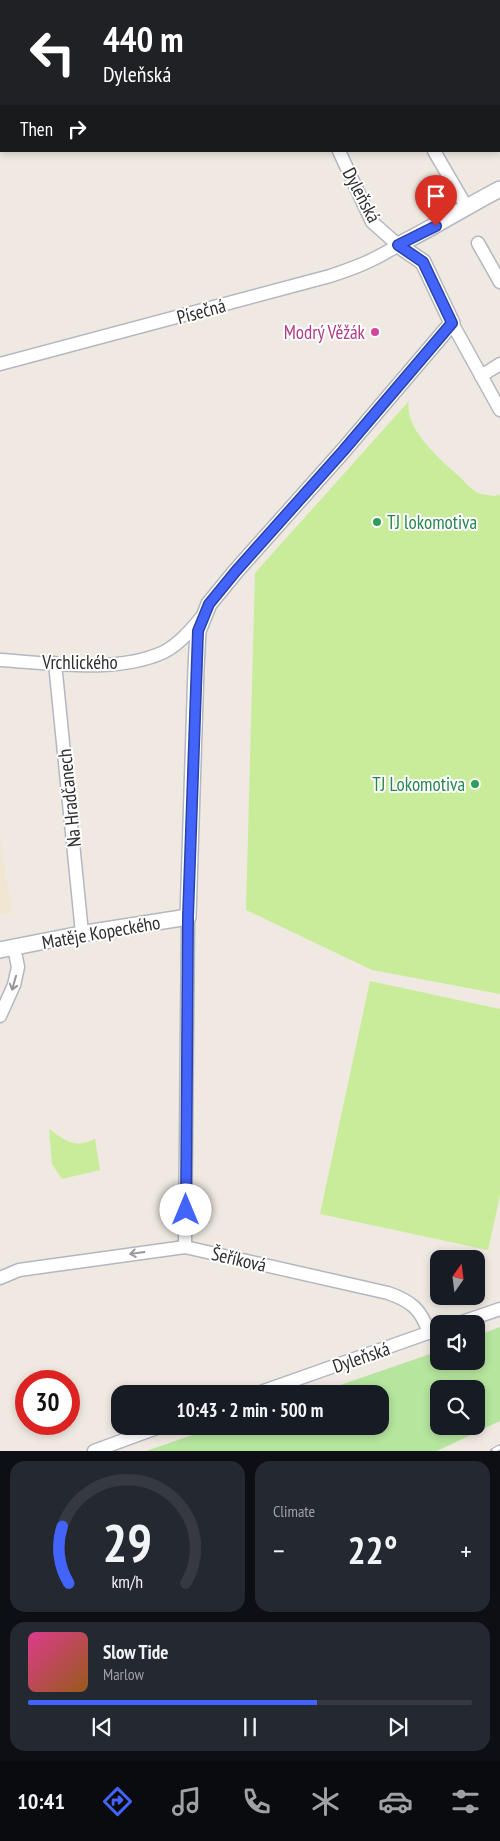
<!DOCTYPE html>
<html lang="en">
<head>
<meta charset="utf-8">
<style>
  :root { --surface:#171b24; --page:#242831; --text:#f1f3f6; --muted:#9ea1a6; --line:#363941; --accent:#4264fb }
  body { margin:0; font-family:"PT Sans Narrow",sans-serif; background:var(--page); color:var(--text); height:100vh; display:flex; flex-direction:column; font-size:19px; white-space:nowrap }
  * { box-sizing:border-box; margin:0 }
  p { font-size:16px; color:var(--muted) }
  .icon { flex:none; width:28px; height:28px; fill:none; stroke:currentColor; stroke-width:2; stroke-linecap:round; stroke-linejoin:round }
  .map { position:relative; height:1451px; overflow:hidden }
  .sheet { display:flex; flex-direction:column; gap:10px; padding:10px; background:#0d0f14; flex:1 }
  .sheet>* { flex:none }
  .guide { position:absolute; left:0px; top:0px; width:500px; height:152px; box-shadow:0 2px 8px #0003; background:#202124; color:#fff; overflow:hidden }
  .needle { width:32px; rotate:14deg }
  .tools { position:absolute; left:430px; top:1250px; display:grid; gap:10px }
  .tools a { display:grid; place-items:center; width:55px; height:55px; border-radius:10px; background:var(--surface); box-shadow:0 2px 8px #0003; font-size:25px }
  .speed { position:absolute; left:15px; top:1370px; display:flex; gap:10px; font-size:25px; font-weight:700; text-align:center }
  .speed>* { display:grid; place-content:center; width:65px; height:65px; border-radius:50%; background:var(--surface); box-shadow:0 2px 8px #0003; line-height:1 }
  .speed .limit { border:8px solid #d22; background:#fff; color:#111 }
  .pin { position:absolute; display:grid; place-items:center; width:42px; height:42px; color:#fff; margin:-51px -21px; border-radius:50% 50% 50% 0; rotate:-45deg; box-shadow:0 0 5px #0007 }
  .pin .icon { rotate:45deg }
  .me { position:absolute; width:55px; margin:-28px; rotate:0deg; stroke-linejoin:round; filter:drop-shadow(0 0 4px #0008) }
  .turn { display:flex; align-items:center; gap:18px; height:105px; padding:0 20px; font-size:22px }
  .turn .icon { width:65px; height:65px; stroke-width:2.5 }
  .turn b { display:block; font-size:35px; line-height:42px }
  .then { display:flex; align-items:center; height:48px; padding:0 20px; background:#0003; gap:10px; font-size:19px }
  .big { font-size:38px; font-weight:600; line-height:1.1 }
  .sheet .tile { flex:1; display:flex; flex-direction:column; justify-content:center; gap:8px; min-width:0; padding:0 18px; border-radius:15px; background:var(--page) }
  .sheet .dial { align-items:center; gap:0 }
  .dial svg { height:130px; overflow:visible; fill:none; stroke:var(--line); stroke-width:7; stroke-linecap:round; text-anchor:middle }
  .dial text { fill:var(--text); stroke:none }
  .song { display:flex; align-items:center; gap:15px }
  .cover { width:60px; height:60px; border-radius:8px; background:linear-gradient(135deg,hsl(330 70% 55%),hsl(30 70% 35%)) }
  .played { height:5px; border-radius:2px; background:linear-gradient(90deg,var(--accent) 65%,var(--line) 65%) }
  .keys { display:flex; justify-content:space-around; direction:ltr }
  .heat { display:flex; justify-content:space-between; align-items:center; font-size:28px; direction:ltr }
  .sheet .tiles { flex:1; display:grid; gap:10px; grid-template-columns:1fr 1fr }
  .tile:last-child { grid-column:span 2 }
  .trip { position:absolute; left:111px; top:1385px; width:278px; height:50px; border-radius:15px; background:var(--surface); box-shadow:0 2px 8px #0003; font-weight:600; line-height:50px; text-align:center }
  .tab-bar { display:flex; height:80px; justify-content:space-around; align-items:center; background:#090b0e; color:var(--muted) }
  .tab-bar .icon { width:35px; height:35px }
  .tab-bar .active { color:var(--accent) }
  .tab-bar b { font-size:22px; color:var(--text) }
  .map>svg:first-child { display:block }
</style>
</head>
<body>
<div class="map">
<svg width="500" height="1451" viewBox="0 0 500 1451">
  <rect width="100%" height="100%" fill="#efe9e1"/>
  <path fill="#f0e6d1" d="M0 840 12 913 0 915Z"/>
  <path fill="#b6e59e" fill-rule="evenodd" d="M500 1327V1421L437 1451H146L219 1426H380V1394H314L439 1351V1361H476V1336ZM439 1389H476V1426H439Z"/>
  <g fill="#c9ec9a">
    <path d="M409 401C403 428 441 460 459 476 464 481 470 488 476 492 481 495 490 495 495 496L498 494 500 496V994L372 970 246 910 255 573Z"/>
    <path d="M370 981 500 1009V1195L488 1250 320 1214Z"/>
    <path d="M49 1129C66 1141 74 1149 95 1139L100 1170 62 1179 52 1164Z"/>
  </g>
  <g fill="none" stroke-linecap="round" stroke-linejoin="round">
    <defs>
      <g id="minor">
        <path d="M191 0 193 1"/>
        <path d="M352 0 353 1"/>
        <path d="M499 40 500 39"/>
        <path d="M0 130H1"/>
        <path d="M434 151 466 206"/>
        <path d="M478 243 500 282"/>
        <path d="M452 323 500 410"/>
        <path d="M0 364 330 276C354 268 376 260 398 245L372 222 339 151"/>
        <path d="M481 376 500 364"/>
        <path d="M0 660C51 663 116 674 164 652 179 644 190 631 201 618"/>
        <path d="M55 663 82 933"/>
        <path d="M0 1016 14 985 18 967 14 947"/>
        <path d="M185 1247 188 917"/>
        <path d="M0 1278 19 1270 185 1247 388 1293C411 1301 421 1309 429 1333"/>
        <path d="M456 1324 500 1309"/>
        <path d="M255 1394 439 1329"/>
        <path d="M94 1451 162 1426"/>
      </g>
      <g id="tertiary">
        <path d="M398 245C433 228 465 207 500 189"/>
        <path d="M0 950 86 933 188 917 196 668 198 631 209 604 236 571 343 451 452 323 423 262 398 245"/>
      </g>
    </defs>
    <use href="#minor" stroke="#b4b7c1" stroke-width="15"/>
    <use href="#tertiary" stroke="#b4b7c1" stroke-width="18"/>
    <use href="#minor" stroke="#fff" stroke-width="12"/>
    <use href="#tertiary" stroke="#fff" stroke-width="15"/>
    <defs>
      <path id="rail" d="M493 1451 500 1447"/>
    </defs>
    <use href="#rail" stroke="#a3a6b8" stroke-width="5.5"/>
    <use href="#rail" stroke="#fff" stroke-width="4" stroke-dasharray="11" stroke-linecap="butt"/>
  </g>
  <defs><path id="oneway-shaft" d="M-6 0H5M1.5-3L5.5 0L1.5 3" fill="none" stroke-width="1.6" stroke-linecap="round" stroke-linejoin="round" transform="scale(1.25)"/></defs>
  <g stroke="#969696">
    <use href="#oneway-shaft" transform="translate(14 983) rotate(106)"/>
    <use href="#oneway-shaft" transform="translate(137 1253) rotate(172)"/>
  </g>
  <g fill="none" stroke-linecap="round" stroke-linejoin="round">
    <defs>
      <path id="route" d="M186 1210 188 917 198 631 209 604 236 571 343 451 452 323 423 262 398 245 436 226"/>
    </defs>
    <use href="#route" stroke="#2b41a3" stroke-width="12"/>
    <use href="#route" stroke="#4264fb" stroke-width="9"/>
  </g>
  <circle fill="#d1479c" stroke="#fff" stroke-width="2" cx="375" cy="332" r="5"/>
  <g fill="#2e9e5b" stroke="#fff" stroke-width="2">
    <circle cx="377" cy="522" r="5"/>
    <circle cx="475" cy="784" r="5"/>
  </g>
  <g text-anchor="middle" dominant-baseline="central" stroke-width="4" stroke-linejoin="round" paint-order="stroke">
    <g font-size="19" fill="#2e2e2e" stroke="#fff">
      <text transform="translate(362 195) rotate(62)">Dyleňská</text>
      <text transform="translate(201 311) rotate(-15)">Písečná</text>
      <text x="80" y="662">Vrchlického</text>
      <text transform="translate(69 798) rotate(-96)">Na Hradčanech</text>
      <text transform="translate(101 932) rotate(-10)">Matěje Kopeckého</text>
      <text transform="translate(239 1259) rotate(13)">Šeříková</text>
      <text transform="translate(361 1357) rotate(-19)">Dyleňská</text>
    </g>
    <g font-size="19" fill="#b23c85" stroke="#fff" text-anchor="end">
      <text x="365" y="332">Modrý Věžák</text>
    </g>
    <g font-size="19" fill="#27864d" stroke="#fff" text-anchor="start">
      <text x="387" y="522">TJ lokomotiva</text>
      <text x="465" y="784" text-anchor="end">TJ Lokomotiva</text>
    </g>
  </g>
</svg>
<div class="tools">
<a><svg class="needle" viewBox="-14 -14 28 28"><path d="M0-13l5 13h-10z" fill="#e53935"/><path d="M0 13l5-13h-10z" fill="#9ea1a6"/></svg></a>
<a><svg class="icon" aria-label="sound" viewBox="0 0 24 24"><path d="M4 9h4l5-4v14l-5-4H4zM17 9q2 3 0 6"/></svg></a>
<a><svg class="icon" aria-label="search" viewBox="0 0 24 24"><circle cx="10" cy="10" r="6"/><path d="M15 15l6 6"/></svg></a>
</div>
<div class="speed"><div class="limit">30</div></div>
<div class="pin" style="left:436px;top:226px;background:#d93025"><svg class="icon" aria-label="arrive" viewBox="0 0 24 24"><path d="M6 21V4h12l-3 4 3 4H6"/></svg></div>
<svg class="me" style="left:186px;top:1210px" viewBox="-20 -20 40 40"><circle r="19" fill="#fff"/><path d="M0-13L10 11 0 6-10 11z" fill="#4264fb"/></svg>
<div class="trip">10:43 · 2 min · 500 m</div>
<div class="guide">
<div class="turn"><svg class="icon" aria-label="left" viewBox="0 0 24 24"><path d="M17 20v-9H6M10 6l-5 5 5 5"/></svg><div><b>440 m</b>Dyleňská</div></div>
<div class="then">Then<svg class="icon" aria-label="right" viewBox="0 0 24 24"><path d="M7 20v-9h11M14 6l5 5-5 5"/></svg></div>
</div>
</div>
<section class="sheet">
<div class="tiles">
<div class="tile dial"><svg viewBox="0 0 100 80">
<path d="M14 69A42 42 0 1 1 86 69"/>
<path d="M14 69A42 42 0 0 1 10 34" stroke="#4264fb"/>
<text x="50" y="56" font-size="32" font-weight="700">29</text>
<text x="50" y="72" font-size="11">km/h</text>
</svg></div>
<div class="tile"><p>Climate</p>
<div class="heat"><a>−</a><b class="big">22°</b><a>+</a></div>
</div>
<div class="tile">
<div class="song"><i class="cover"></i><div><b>Slow Tide</b><p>Marlow</p></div></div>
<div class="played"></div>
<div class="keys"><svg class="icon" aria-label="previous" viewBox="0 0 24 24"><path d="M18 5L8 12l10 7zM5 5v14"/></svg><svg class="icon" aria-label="pause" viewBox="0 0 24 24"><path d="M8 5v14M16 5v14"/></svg><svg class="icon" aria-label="next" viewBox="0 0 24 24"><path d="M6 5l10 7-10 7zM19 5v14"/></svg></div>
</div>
</div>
</section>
<nav class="tab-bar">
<b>10:41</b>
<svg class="icon active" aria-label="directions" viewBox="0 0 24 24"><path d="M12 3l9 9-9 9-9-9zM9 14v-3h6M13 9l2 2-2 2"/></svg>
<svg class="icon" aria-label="music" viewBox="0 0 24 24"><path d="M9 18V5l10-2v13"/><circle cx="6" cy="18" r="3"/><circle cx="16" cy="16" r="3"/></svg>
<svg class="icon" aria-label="phone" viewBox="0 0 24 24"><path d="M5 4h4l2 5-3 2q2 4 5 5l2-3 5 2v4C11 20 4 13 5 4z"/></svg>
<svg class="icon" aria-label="climate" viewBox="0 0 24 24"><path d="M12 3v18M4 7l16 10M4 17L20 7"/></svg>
<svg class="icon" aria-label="car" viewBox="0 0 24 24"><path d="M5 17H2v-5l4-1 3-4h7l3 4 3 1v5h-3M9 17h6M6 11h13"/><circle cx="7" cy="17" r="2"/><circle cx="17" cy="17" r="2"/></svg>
<svg class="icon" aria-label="filters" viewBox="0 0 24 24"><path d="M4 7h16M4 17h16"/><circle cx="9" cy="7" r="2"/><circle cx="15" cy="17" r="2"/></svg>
</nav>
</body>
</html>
